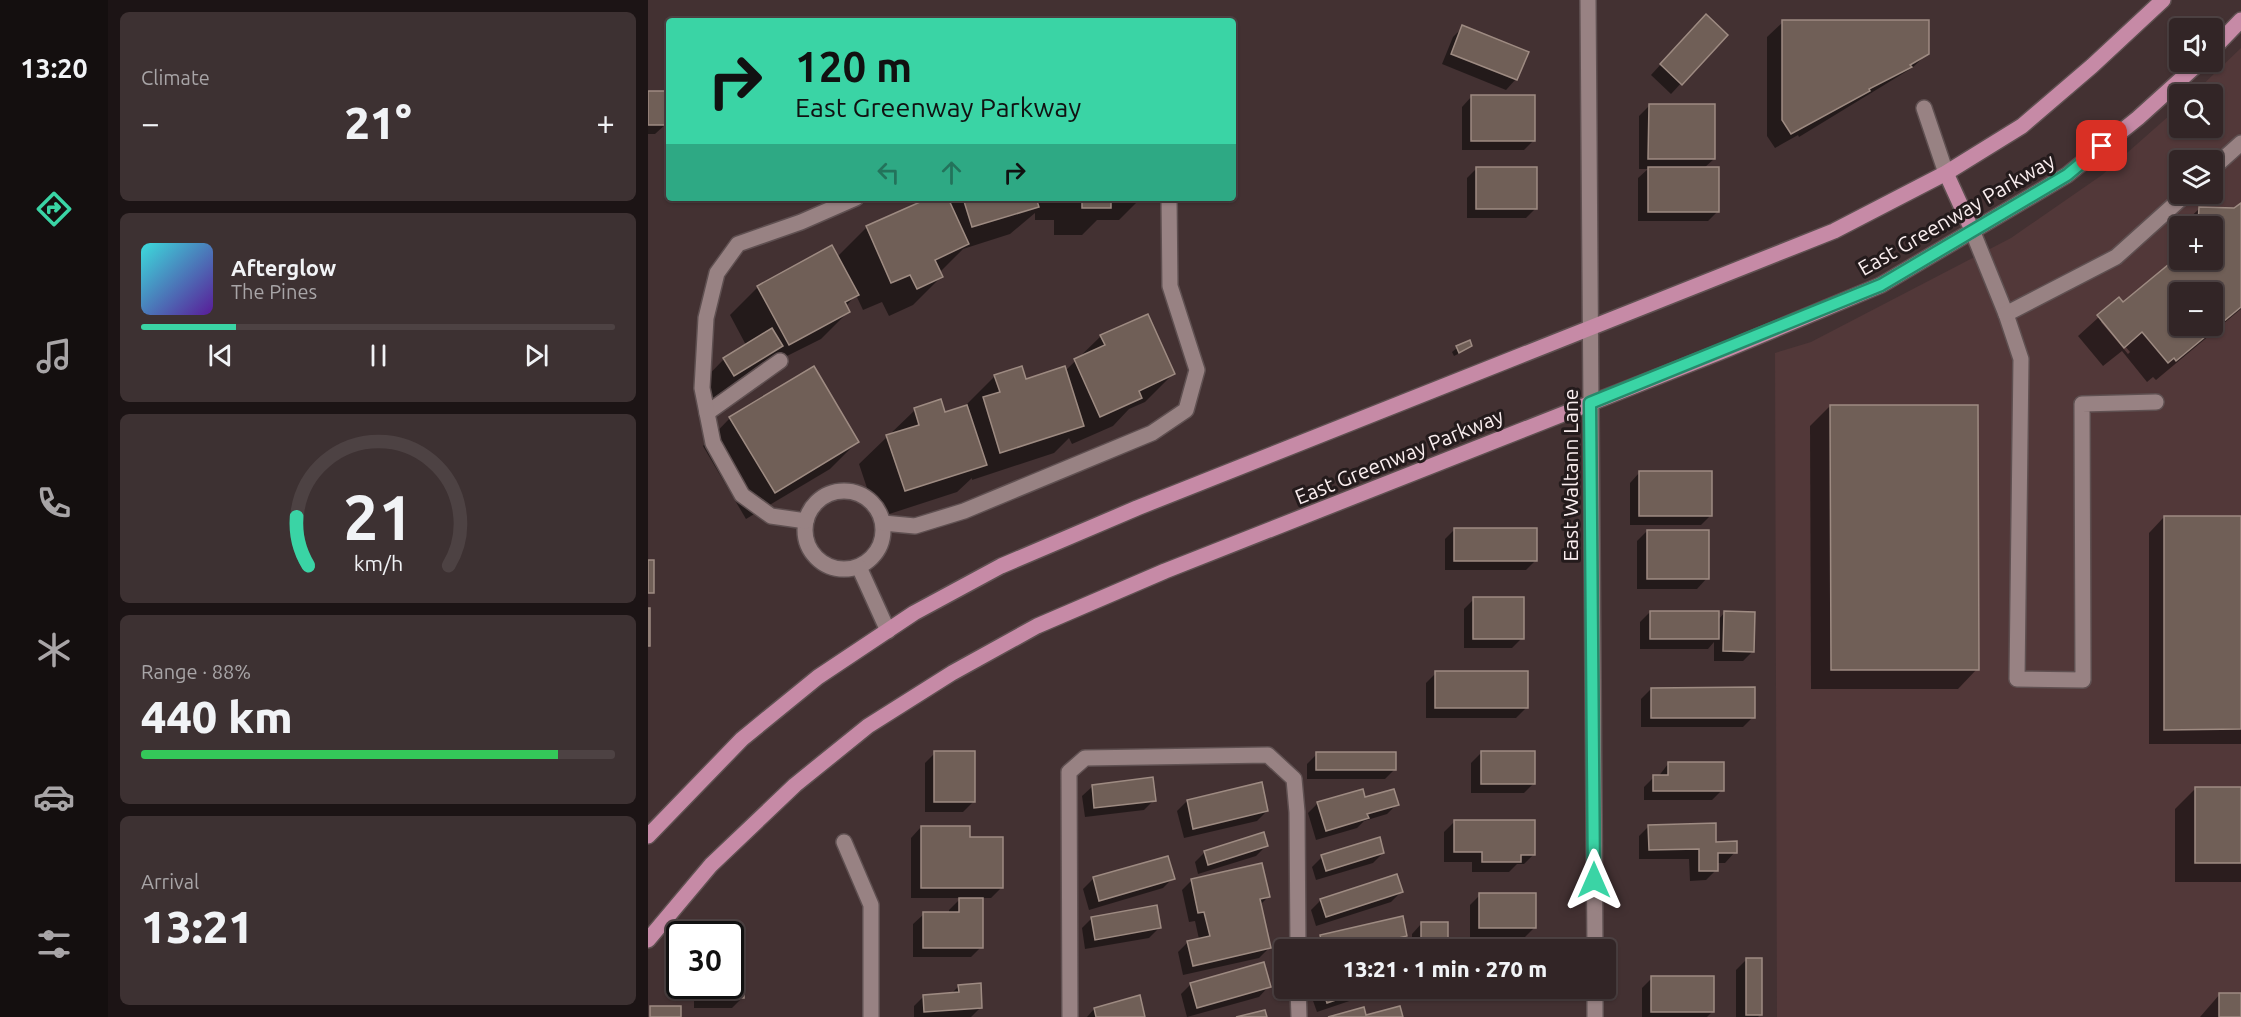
<!DOCTYPE html>
<html lang="en">
<head>
<meta charset="utf-8">
<style>
  :root { --surface:#322526; --page:#3d3132; --text:#f1f3f6; --muted:#a8a5a7; --line:#4d4243; --accent:#3ad4a5 }
  body { margin:0; font-family:Ubuntu,sans-serif; background:var(--page); color:var(--text); height:100vh; display:flex; flex-direction:column; font-size:22px; white-space:nowrap }
  * { box-sizing:border-box; margin:0 }
  p { font-size:20px; color:var(--muted) }
  .icon { flex:none; width:33px; height:33px; fill:none; stroke:currentColor; stroke-width:2; stroke-linecap:round; stroke-linejoin:round }
  .map { position:relative; flex:1; overflow:hidden }
  .side { display:flex; flex-direction:column; gap:12px; padding:12px; background:#1c1415; width:540px }
  .side>* { flex:none }
  .hud { position:absolute; left:18px; top:18px; width:570px; height:183px; border-radius:6px; box-shadow:0 2px 4px #0004,0 0 0 2px var(--line); background:#3ad4a5; color:#111; overflow:hidden }
  .tools { position:absolute; left:1521px; top:18px; display:grid; gap:12px }
  .tools a { display:grid; place-items:center; width:54px; height:54px; border-radius:6px; background:var(--surface); box-shadow:0 2px 4px #0004,0 0 0 2px var(--line); font-size:30px }
  .speed { position:absolute; left:18px; top:921px; display:flex; gap:12px; font-size:30px; font-weight:700; text-align:center }
  .speed>* { display:grid; place-content:center; width:78px; height:78px; border-radius:50%; background:var(--surface); box-shadow:0 2px 4px #0004,0 0 0 2px var(--line); line-height:1 }
  .speed .limit { border:3px solid #111; border-radius:9px; background:#fff; color:#111 }
  .pin { position:absolute; display:grid; place-items:center; width:51px; height:51px; color:#fff; margin:-26px; border-radius:12px; box-shadow:0 3px 9px #0006 }
  .me { position:absolute; width:66px; margin:-33px; rotate:0deg; stroke-linejoin:round; filter:drop-shadow(0 0 4px #0008) }
  .turn { display:flex; align-items:center; gap:21px; height:126px; padding:0 30px; font-size:27px }
  .turn .icon { width:78px; height:78px; stroke-width:2.5 }
  .turn b { display:block; font-size:42px; line-height:51px }
  .lanes { display:flex; align-items:center; height:57px; padding:0 30px; background:#0003; justify-content:center; gap:30px; direction:ltr }
  .lanes .off { opacity:.35 }
  .big { font-size:45px; font-weight:800; line-height:1.1 }
  .side .card { flex:1; display:flex; flex-direction:column; justify-content:center; gap:9px; min-width:0; padding:0 21px; border-radius:9px; background:var(--page) }
  .side .dial { align-items:center; gap:0 }
  .dial svg { height:156px; overflow:visible; fill:none; stroke:var(--line); stroke-width:7; stroke-linecap:round; text-anchor:middle }
  .dial text { fill:var(--text); stroke:none }
  .song { display:flex; align-items:center; gap:18px }
  .cover { width:72px; height:72px; border-radius:9px; background:linear-gradient(135deg,hsl(180 70% 55%),hsl(270 70% 35%)) }
  .played { height:6px; border-radius:3px; background:linear-gradient(90deg,var(--accent) 20%,var(--line) 20%) }
  .keys { display:flex; justify-content:space-around; direction:ltr }
  .heat { display:flex; justify-content:space-between; align-items:center; font-size:33px; direction:ltr }
  .charge { height:9px; border-radius:4px; background:linear-gradient(90deg,#34c759 88%,var(--line) 0) }
  .trip { position:absolute; left:626px; top:939px; width:342px; height:60px; border-radius:6px; background:var(--surface); box-shadow:0 2px 4px #0004,0 0 0 2px var(--line); font-weight:800; line-height:60px; text-align:center }
  main { display:flex; flex:1; min-height:0 }
  .dock { display:flex; flex-direction:column; width:108px; justify-content:space-around; align-items:center; background:#140f0f; color:var(--muted) }
  .dock .icon { width:42px; height:42px }
  .dock .current { color:var(--accent) }
  .dock b { font-size:27px; color:var(--text) }
  .map>svg:first-child { display:block }
</style>
</head>
<body>
<main>
<nav class="dock">
<b>13:20</b>
<svg class="icon current" aria-label="directions" viewBox="0 0 24 24"><path d="M12 3l9 9-9 9-9-9zM9 14v-3h6M13 9l2 2-2 2"/></svg>
<svg class="icon" aria-label="music" viewBox="0 0 24 24"><path d="M9 18V5l10-2v13"/><circle cx="6" cy="18" r="3"/><circle cx="16" cy="16" r="3"/></svg>
<svg class="icon" aria-label="phone" viewBox="0 0 24 24"><path d="M5 4h4l2 5-3 2q2 4 5 5l2-3 5 2v4C11 20 4 13 5 4z"/></svg>
<svg class="icon" aria-label="climate" viewBox="0 0 24 24"><path d="M12 3v18M4 7l16 10M4 17L20 7"/></svg>
<svg class="icon" aria-label="car" viewBox="0 0 24 24"><path d="M5 17H2v-5l4-1 3-4h7l3 4 3 1v5h-3M9 17h6M6 11h13"/><circle cx="7" cy="17" r="2"/><circle cx="17" cy="17" r="2"/></svg>
<svg class="icon" aria-label="filters" viewBox="0 0 24 24"><path d="M4 7h16M4 17h16"/><circle cx="9" cy="7" r="2"/><circle cx="15" cy="17" r="2"/></svg>
</nav>
<section class="side">
<div class="card"><p>Climate</p>
<div class="heat"><a>−</a><b class="big">21°</b><a>+</a></div>
</div>
<div class="card">
<div class="song"><i class="cover"></i><div><b>Afterglow</b><p>The Pines</p></div></div>
<div class="played"></div>
<div class="keys"><svg class="icon" aria-label="previous" viewBox="0 0 24 24"><path d="M18 5L8 12l10 7zM5 5v14"/></svg><svg class="icon" aria-label="pause" viewBox="0 0 24 24"><path d="M8 5v14M16 5v14"/></svg><svg class="icon" aria-label="next" viewBox="0 0 24 24"><path d="M6 5l10 7-10 7zM19 5v14"/></svg></div>
</div>
<div class="card dial"><svg viewBox="0 0 100 80">
<path d="M14 69A42 42 0 1 1 86 69"/>
<path d="M14 69A42 42 0 0 1 8 44" stroke="#3ad4a5"/>
<text x="50" y="56" font-size="32" font-weight="700">21</text>
<text x="50" y="72" font-size="11">km/h</text>
</svg></div>
<div class="card"><p>Range · 88%</p><b class="big">440 km</b><div class="charge"></div></div>
<div class="card"><p>Arrival</p><b class="big">13:21</b></div>
</section>
<div class="map">
<svg width="1593" height="1017" viewBox="0 0 1593 1017">
  <rect width="100%" height="100%" fill="#433132"/>
  <path fill="#523839" fill-rule="evenodd" d="M1593 48V1017H1129L1127 353 1163 342 1363 238 1454 175 1531 107 1532 128H1564V94H1545ZM1532 160H1564V194H1532ZM1532 226H1564V260H1532ZM1532 292H1564V326H1532Z"/>
  <g fill="#0007" fill-rule="evenodd">
    <path d="M1135 22 1280 53 1264 68 1151 137 1150 135 1127 148 1119 136V37Z"/>
    <path d="M1048 26 1078 35 1023 94 1003 75Z"/>
    <path d="M815 27 868 79 858 90 794 64 805 37Z"/>
    <path d="M0 93 18 124 7 134H0Z"/>
    <path d="M824 96 886 140 876 150H814V107Z"/>
    <path d="M1001 106 1066 159 1056 168 1070 211 1060 221H990V178L1000 169H991V116Z"/>
    <path d="M829 168 888 208 878 218H819V178Z"/>
    <path d="M279 198H493L471 220H449L434 235H406V220H387V213L362 234 315 249 291 273 293 277 265 305 241 316 234 302 215 310 208 295 198 306 201 311 173 339 105 373 58 403 49 387 76 359 98 345 82 315 110 287 189 257 219 227Z"/>
    <path d="M1593 205V309L1508 380 1505 377 1499 382 1474 351 1455 366 1430 336 1471 299 1475 304 1530 258 1532 232V260H1564V226H1533L1552 208 1587 210ZM1532 292H1564V326H1532ZM1455 320 1482 352 1480 354 1453 322Z"/>
    <path d="M453 336 525 374 497 402 481 409 465 426 424 444 421 438 406 453 324 480V478L309 492 229 518 211 464 267 410 296 414 320 406 319 404 347 376 377 381 417 371Z"/>
    <path d="M821 342 823 346 818 350 806 356 804 352 809 348Z"/>
    <path d="M1182 406 1329 669 1310 689H1163L1162 426Z"/>
    <path d="M82 418 210 441 182 469 98 519 55 446Z"/>
    <path d="M992 472 1063 515 1053 525H982V483Z"/>
    <path d="M1516 517H1593V744H1501V533Z"/>
    <path d="M807 529 888 560 878 570H797V539Z"/>
    <path d="M999 531 1059 578 1049 589H989V541Z"/>
    <path d="M826 599 874 638 864 648H816V609Z"/>
    <path d="M1002 612 1070 620 1077 612 1105 651 1095 661H1066V642L1060 649H992V622Z"/>
    <path d="M788 673 878 708 868 718H778V683Z"/>
    <path d="M1003 689 1105 717 1095 727H993V699Z"/>
    <path d="M287 753 326 801 315 812H277V763Z"/>
    <path d="M833 753 886 783 876 793H823V763Z"/>
    <path d="M669 754 747 769 737 779H659V764Z"/>
    <path d="M1020 764 1074 790 1064 800H996V787L1006 777H1010Z"/>
    <path d="M445 786 506 800 496 810 437 817 434 796Z"/>
    <path d="M1547 789H1593V882H1527V809Z"/>
    <path d="M716 799 749 804 739 814 716 821 709 828 668 840 660 813 670 803Z"/>
    <path d="M539 801 619 811 609 821 536 838 529 811Z"/>
    <path d="M806 822 886 854 876 864H869L861 872H824V862H796V832Z"/>
    <path d="M1001 826 1067 843 1087 852 1077 863H1068V870L1058 880 1042 881 1041 859H991V836Z"/>
    <path d="M273 827 321 838 353 888 343 898H333V947L323 957H265V924L276 914H301V910L313 898H263V838Z"/>
    <path d="M618 846 608 856 550 874 547 862 557 852Z"/>
    <path d="M735 853 725 863 668 880 664 867 674 857Z"/>
    <path d="M525 878 515 888 441 910 435 889 445 879Z"/>
    <path d="M544 880 620 897 612 905 621 948 611 958 535 975 530 952 540 942 551 939 547 921 541 922 534 890Z"/>
    <path d="M753 892 743 902 668 926 663 910 673 900Z"/>
    <path d="M832 895 887 927 877 937H822V905Z"/>
    <path d="M444 918 511 928 501 938 437 949 434 928Z"/>
    <path d="M774 923 799 950H764V934Z"/>
    <path d="M758 935 748 945 729 950H663L662 947 672 937Z"/>
    <path d="M1098 960 1112 1015 1110 1017H1088V970Z"/>
    <path d="M1004 978 1065 1011 1059 1017H994V988Z"/>
    <path d="M543 984 621 986 611 997 539 1017 533 994Z"/>
    <path d="M46 986H82L94 998 84 1008H46Z"/>
    <path d="M311 986 333 1007 323 1017H266V1006L276 996 303 994Z"/>
    <path d="M674 988H730L725 993 669 1012 664 998Z"/>
    <path d="M1572 994 1593 995V1017H1552Z"/>
    <path d="M446 1009 496 1017H439Z"/>
  </g>
  <g fill="#705f57" stroke="#9e8b82" stroke-width="1.5" fill-rule="evenodd">
    <path d="M1058 14 1080 35 1034 85 1012 64Z"/>
    <path d="M1134 20H1281V54L1262 65 1264 67 1221 89 1222 91 1143 134 1134 120Z"/>
    <path d="M814 25 881 52 869 80 803 54Z"/>
    <rect x="0" y="91" width="19" height="34"/>
    <rect x="823" y="95" width="64" height="46"/>
    <path d="M1001 104H1067V159H1000Z"/>
    <rect x="828" y="167" width="61" height="42"/>
    <rect x="1000" y="167" width="71" height="45"/>
    <path d="M281 198H300L321 244 287 260 295 277 269 289 262 275 243 283 218 226Z"/>
    <path d="M315 198H399L389 201 391 207 324 227Z"/>
    <rect x="434" y="198" width="29" height="10"/>
    <path d="M1593 203V307L1528 361 1526 358 1520 363 1494 332 1476 348 1449 315 1471 297 1475 302 1532 255V260H1564V226H1550L1551 207 1586 208ZM1532 292H1564V326H1532Z"/>
    <path d="M184 245 211 295 197 302 202 312 141 345 109 286Z"/>
    <path d="M500 314 527 374 491 391 494 398 452 417 426 359 457 345 452 335Z"/>
    <path d="M124 328 135 346 86 376 75 358Z"/>
    <path d="M822 340 824 346 811 353 808 346Z"/>
    <path d="M166 366 211 442 127 493 81 417Z"/>
    <path d="M374 366 378 379 417 366 436 426 352 453 335 397 352 392 346 375Z"/>
    <path d="M293 399 297 412 319 405 339 465 257 491 238 435 271 425 266 408Z"/>
    <path d="M1182 405H1330L1331 670H1183Z"/>
    <rect x="991" y="471" width="73" height="45"/>
    <path d="M1516 516H1593V729L1516 730Z"/>
    <rect x="806" y="528" width="83" height="33"/>
    <rect x="999" y="530" width="62" height="49"/>
    <rect x="0" y="560" width="6" height="33"/>
    <rect x="825" y="597" width="51" height="42"/>
    <rect x="0" y="608" width="2" height="38"/>
    <rect x="1002" y="611" width="69" height="28"/>
    <path d="M1076 611 1107 612 1106 652 1075 651Z"/>
    <rect x="787" y="671" width="93" height="37"/>
    <path d="M1107 687V718H1003V688Z"/>
    <rect x="286" y="751" width="41" height="51"/>
    <rect x="833" y="751" width="54" height="33"/>
    <rect x="668" y="752" width="80" height="18"/>
    <path d="M1020 762H1076V791H1005V775H1020Z"/>
    <path d="M505 777 508 801 446 808 444 785Z"/>
    <path d="M614 782 620 811 545 829 539 800Z"/>
    <rect x="1547" y="787" width="46" height="76"/>
    <path d="M715 789 717 797 746 789 751 805 719 814 721 818 678 831 669 802Z"/>
    <path d="M806 820H887V855H873V862H834V852H806Z"/>
    <path d="M1068 823V842L1089 841V853H1070V871H1051V849L1001 850 1000 825Z"/>
    <path d="M273 826H322V837H355V888H273Z"/>
    <path d="M616 832 620 846 560 865 556 851Z"/>
    <path d="M732 837 736 853 678 871 673 855Z"/>
    <path d="M520 856 527 879 451 901 445 877Z"/>
    <path d="M614 863 622 897 612 899 623 948 545 966 539 941 562 936 556 912 550 913 543 879Z"/>
    <path d="M749 874 755 892 678 917 672 899Z"/>
    <rect x="831" y="893" width="57" height="35"/>
    <path d="M311 898H335V948H275V912H311Z"/>
    <path d="M509 905 513 928 447 940 443 917Z"/>
    <path d="M755 916 759 936 700 950H675L672 935Z"/>
    <rect x="773" y="922" width="27" height="28"/>
    <rect x="1098" y="958" width="16" height="57"/>
    <path d="M616 962 623 987 549 1008 542 983Z"/>
    <path d="M82 972H96V998H56V986H82Z"/>
    <rect x="1003" y="976" width="63" height="36"/>
    <path d="M333 983 334 1008 276 1012 275 995 311 992 310 985Z"/>
    <path d="M674 988H723L679 1003Z"/>
    <rect x="1571" y="993" width="22" height="24"/>
    <path d="M492 995 497 1017H448L446 1008Z"/>
    <rect x="2" y="1006" width="31" height="11"/>
    <path d="M752 1006 755 1017H680L716 1007 718 1015Z"/>
    <path d="M617 1010 619 1017H588Z"/>
  </g>
  <g fill="none" stroke-linecap="round" stroke-linejoin="round">
    <defs>
      <g id="minor">
        <path d="M940 0 947 950"/>
        <path d="M1276 108 1298 173"/>
        <path d="M1564 169 1593 143"/>
        <path d="M1324 230 1358 314 1373 359 1369 679 1435 680 1434 404 1508 402"/>
        <path d="M1358 314 1468 257 1538 194"/>
        <path d="M59 413 132 361"/>
        <circle cx="196" cy="530" r="39"/>
        <path d="M158 521 123 516 94 495 65 443 54 388 58 318 69 273 90 244 153 222 208 198"/>
        <path d="M235 523 267 526 316 511 504 433 538 410 549 370 522 286 521 198"/>
        <path d="M211 567 240 631"/>
        <path d="M196 842 223 905V1017"/>
        <path d="M650 988 651 1017"/>
        <path d="M947 988V1017"/>
        <path d="M422 1017 421 772 437 758 620 755 646 779 649 812 650 950"/>
      </g>
      <g id="major">
        <path d="M1564 50 1593 20"/>
        <path d="M1298 173 1324 230"/>
        <path d="M0 836 94 739 170 677 266 613 353 566 489 508 1186 231 1298 173 1374 126 1444 66 1515 0"/>
        <path d="M0 940 63 865 147 785 220 726 304 673 389 626 517 571 1080 349 1233 285 1419 175 1490 118 1552 62"/>
      </g>
    </defs>
    <use href="#minor" stroke="#5f5051" stroke-width="18"/>
    <use href="#major" stroke="#5f5051" stroke-width="18"/>
    <use href="#minor" stroke="#988283" stroke-width="15"/>
    <use href="#major" stroke="#c68aa6" stroke-width="15"/>
  </g>
  <g fill="none" stroke-linecap="round" stroke-linejoin="round">
    <defs>
      <path id="route" d="M946 880 942 403 1233 285 1419 175 1454 146"/>
    </defs>
    <use href="#route" stroke="#268a6b" stroke-width="15"/>
    <use href="#route" stroke="#3ad4a5" stroke-width="10"/>
  </g>
  <g text-anchor="middle" dominant-baseline="central" stroke-width="6" stroke-linejoin="round" paint-order="stroke">
    <g font-size="21" fill="#faeeef" stroke="#241b1c">
      <text transform="translate(1308 214) rotate(-30)">East Greenway Parkway</text>
      <text transform="translate(751 456) rotate(-22)">East Greenway Parkway</text>
      <text transform="translate(922 475) rotate(-90)">East Waltann Lane</text>
    </g>
  </g>
</svg>
<div class="tools">
<a><svg class="icon" aria-label="sound" viewBox="0 0 24 24"><path d="M4 9h4l5-4v14l-5-4H4zM17 9q2 3 0 6"/></svg></a>
<a><svg class="icon" aria-label="search" viewBox="0 0 24 24"><circle cx="10" cy="10" r="6"/><path d="M15 15l6 6"/></svg></a>
<a><svg class="icon" aria-label="layers" viewBox="0 0 24 24"><path d="M12 4l9 5-9 5-9-5zM3 14l9 5 9-5"/></svg></a>
<a>+</a>
<a>−</a>
</div>
<div class="speed"><div class="limit">30</div></div>
<div class="pin" style="left:1454px;top:146px;background:#d93025"><svg class="icon" aria-label="arrive" viewBox="0 0 24 24"><path d="M6 21V4h12l-3 4 3 4H6"/></svg></div>
<svg class="me" style="left:946px;top:880px" viewBox="-20 -20 40 40"><path d="M0-17L14 15 0 8-14 15z" fill="#3ad4a5" stroke="#fff" stroke-width="4"/></svg>
<div class="trip">13:21 · 1 min · 270 m</div>
<div class="hud">
<div class="turn"><svg class="icon" aria-label="right" viewBox="0 0 24 24"><path d="M7 20v-9h11M14 6l5 5-5 5"/></svg><div><b>120 m</b>East Greenway Parkway</div></div>
<div class="lanes"><svg class="icon off" aria-label="left" viewBox="0 0 24 24"><path d="M17 20v-9H6M10 6l-5 5 5 5"/></svg><svg class="icon off" aria-label="ahead" viewBox="0 0 24 24"><path d="M12 20V5M6 11l6-6 6 6"/></svg><svg class="icon" aria-label="right" viewBox="0 0 24 24"><path d="M7 20v-9h11M14 6l5 5-5 5"/></svg></div>
</div>
</div>
</main>
</body>
</html>
